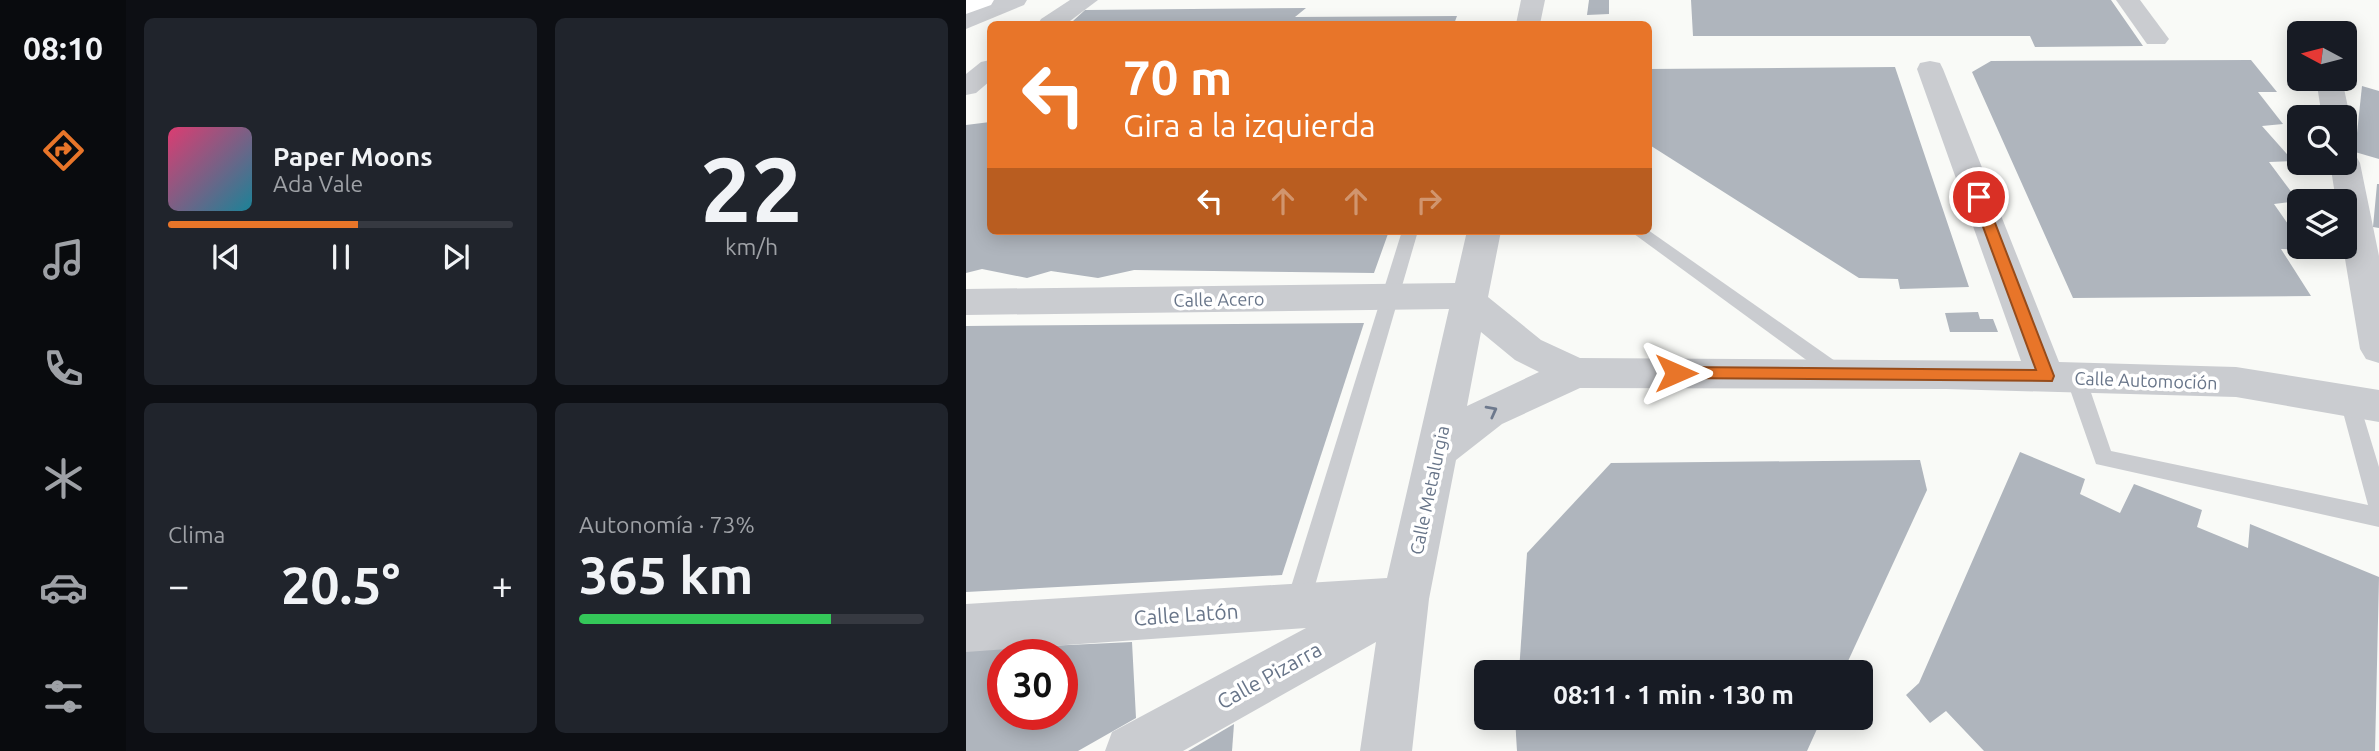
<!DOCTYPE html>
<html lang="es">
<head>
<meta charset="utf-8">
<style>
  :root { --surface:#171b24; --page:#20242c; --text:#f1f3f6; --muted:#9ea1a6; --line:#363941; --accent:#e87529 }
  body { margin:0; font-family:Ubuntu,sans-serif; background:var(--page); color:var(--text); height:100vh; display:flex; flex-direction:column; font-size:26px; white-space:nowrap }
  * { box-sizing:border-box; margin:0 }
  p { font-size:23px; color:var(--muted) }
  .icon { flex:none; width:38px; height:38px; fill:none; stroke:currentColor; stroke-width:2; stroke-linecap:round; stroke-linejoin:round }
  .map { position:relative; flex:1; overflow:hidden }
  .drawer { display:flex; flex-direction:column; gap:18px; padding:18px; background:#0d0f14; width:840px }
  .drawer>* { flex:none }
  .guide { position:absolute; left:21px; top:21px; width:665px; height:214px; border-radius:10px; box-shadow:0 4px 18px #0003; background:#e87529; color:#fff; overflow:hidden }
  .needle { width:46px; rotate:277deg }
  .controls { position:absolute; left:1321px; top:21px; display:grid; gap:14px }
  .controls a { display:grid; place-items:center; width:70px; height:70px; border-radius:10px; background:var(--surface); box-shadow:0 4px 18px #0003; font-size:35px }
  .speed { position:absolute; left:21px; top:639px; display:flex; gap:14px; font-size:35px; font-weight:700; text-align:center }
  .speed>* { display:grid; place-content:center; width:91px; height:91px; border-radius:50%; background:var(--surface); box-shadow:0 4px 18px #0003; line-height:1 }
  .speed .limit { border:10px solid #d22; background:#fff; color:#111 }
  .pin { position:absolute; display:grid; place-items:center; width:60px; height:60px; color:#fff; margin:-30px; border:4px solid #fff; border-radius:50%; box-shadow:0 2px 7px #0007 }
  .me { position:absolute; width:77px; margin:-38px; rotate:90deg; stroke-linejoin:round; filter:drop-shadow(0 0 5px #0008) }
  .turn { display:flex; align-items:center; gap:24px; height:147px; padding:0 21px; font-size:32px }
  .turn .icon { width:91px; height:91px; stroke-width:2.5 }
  .turn b { display:block; font-size:49px; line-height:60px }
  .lanes { display:flex; align-items:center; height:66px; padding:0 21px; background:#0003; justify-content:center; gap:35px; direction:ltr }
  .lanes .off { opacity:.35 }
  .big { font-size:52px; font-weight:700; line-height:1.1 }
  .drawer .widget { flex:1; display:flex; flex-direction:column; justify-content:center; gap:10px; min-width:0; padding:0 24px; border-radius:10px; background:var(--page) }
  .drawer .dial { align-items:center; gap:0 }
  .dial b { font-size:91px; line-height:1 }
  .song { display:flex; align-items:center; gap:21px }
  .cover { width:84px; height:84px; border-radius:10px; background:linear-gradient(135deg,hsl(340 70% 55%),hsl(190 70% 35%)) }
  .played { height:7px; border-radius:4px; background:linear-gradient(90deg,var(--accent) 55%,var(--line) 55%) }
  .keys { display:flex; justify-content:space-around; direction:ltr }
  .heat { display:flex; justify-content:space-between; align-items:center; font-size:38px; direction:ltr }
  .charge { height:10px; border-radius:5px; background:linear-gradient(90deg,#34c759 73%,var(--line) 0) }
  .drawer .tiles { flex:1; display:grid; gap:18px; grid-template-columns:repeat(2,1fr) }
  .trip { position:absolute; left:508px; top:660px; width:399px; height:70px; border-radius:10px; background:var(--surface); box-shadow:0 4px 18px #0003; font-weight:700; line-height:70px; text-align:center }
  main { display:flex; flex:1; min-height:0 }
  .menu { display:flex; flex-direction:column; width:126px; justify-content:space-around; align-items:center; background:#090b0e; color:var(--muted) }
  .menu .icon { width:49px; height:49px }
  .menu .selected { color:var(--accent) }
  .menu b { font-size:32px; color:var(--text) }
  .map>svg:first-child { display:block }
</style>
</head>
<body>
<main>
<nav class="menu">
<b>08:10</b>
<svg class="icon selected" aria-label="directions" viewBox="0 0 24 24"><path d="M12 3l9 9-9 9-9-9zM9 14v-3h6M13 9l2 2-2 2"/></svg>
<svg class="icon" aria-label="music" viewBox="0 0 24 24"><path d="M9 18V5l10-2v13"/><circle cx="6" cy="18" r="3"/><circle cx="16" cy="16" r="3"/></svg>
<svg class="icon" aria-label="phone" viewBox="0 0 24 24"><path d="M5 4h4l2 5-3 2q2 4 5 5l2-3 5 2v4C11 20 4 13 5 4z"/></svg>
<svg class="icon" aria-label="climate" viewBox="0 0 24 24"><path d="M12 3v18M4 7l16 10M4 17L20 7"/></svg>
<svg class="icon" aria-label="car" viewBox="0 0 24 24"><path d="M5 17H2v-5l4-1 3-4h7l3 4 3 1v5h-3M9 17h6M6 11h13"/><circle cx="7" cy="17" r="2"/><circle cx="17" cy="17" r="2"/></svg>
<svg class="icon" aria-label="filters" viewBox="0 0 24 24"><path d="M4 7h16M4 17h16"/><circle cx="9" cy="7" r="2"/><circle cx="15" cy="17" r="2"/></svg>
</nav>
<section class="drawer">
<div class="tiles">
<div class="widget">
<div class="song"><i class="cover"></i><div><b>Paper Moons</b><p>Ada Vale</p></div></div>
<div class="played"></div>
<div class="keys"><svg class="icon" aria-label="previous" viewBox="0 0 24 24"><path d="M18 5L8 12l10 7zM5 5v14"/></svg><svg class="icon" aria-label="pause" viewBox="0 0 24 24"><path d="M8 5v14M16 5v14"/></svg><svg class="icon" aria-label="next" viewBox="0 0 24 24"><path d="M6 5l10 7-10 7zM19 5v14"/></svg></div>
</div>
<div class="widget dial"><b>22</b><p>km/h</p></div>
<div class="widget"><p>Clima</p>
<div class="heat"><a>−</a><b class="big">20.5°</b><a>+</a></div>
</div>
<div class="widget"><p>Autonomía · 73%</p><b class="big">365 km</b><div class="charge"></div></div>
</div>
</section>
<div class="map">
<svg width="1413" height="751" viewBox="0 0 1413 751">
  <rect width="100%" height="100%" fill="#f9faf7"/>
  <g fill="#afb5bd" fill-rule="evenodd">
    <path d="M623 0H643V14L621 15Z"/>
    <path d="M725 0H1145L1177 46 1069 47 1064 36H727Z"/>
    <path d="M340 8 329 17 491 16 488 24H120L123 23 107 21 119 10Z"/>
    <path d="M1285 60 1311 92H1292L1317 124 1296 126 1327 161 1303 162 1332 201 1308 204 1334 241V247L1340 250 1315 249 1345 296 1107 298 1006 72 1025 61Z"/>
    <path d="M929 67 1003 287 934 289 932 279 893 278 682 144V69Z"/>
    <path d="M1396 86 1413 91V159L1389 152Z"/>
    <path d="M24 122V231H423L408 273 168 270 132 278 85 271 61 278 16 269 0 273V125Z"/>
    <path d="M1411 184H1413V228L1407 227Z"/>
    <path d="M1012 312 1014 319H1027L1032 332H984L979 313Z"/>
    <path d="M398 323 316 575 0 592V326Z"/>
    <path d="M1054 452 1119 479 1114 494 1154 513 1168 484 1236 510 1231 527 1282 548 1284 524 1413 577 1409 751H1018L980 711 964 723 940 695 953 683Z"/>
    <path d="M954 460 961 490 877 672H553L561 553 645 463Z"/>
    <path d="M166 642 170 718 112 751H0V650ZM37 654H96V714H37Z"/>
    <path d="M549 718H856L841 751H551Z"/>
    <path d="M268 724 266 751H222Z"/>
  </g>
  <g fill="none" stroke-linecap="round" stroke-linejoin="round">
    <defs>
      <path id="primary" d="M0 0H28L25 5 0 14Z"/>
    </defs>
    <use href="#primary" stroke="#bcbfc4" stroke-width="4"/>
    <g fill="#caccd0" fill-rule="evenodd">
      <path d="M682 230 879 368 882 373 879 378H865L664 231Z"/>
      <path d="M436 231H452L343 606 339 614 331 617 323 614 319 606Z"/>
      <path d="M1110 370 1117 373 1120 378 1145 451 1402 505 1374 401 1377 395H1391L1413 467V527L1130 464 1100 378 1103 373Z"/>
    </g>
    <g fill="#caccd0" fill-rule="evenodd">
      <path d="M28 0H61L58 5 0 29V12Z"/>
      <path d="M104 0H132L100 24H72L75 19Z"/>
      <path d="M555 0H579L574 24H550Z"/>
      <path d="M1150 0H1174L1203 39 1199 44H1181Z"/>
      <path d="M24 60V81L10 93 0 95V74L15 62Z"/>
      <path d="M964 61 974 63 977 69 1093 362 1270 367 1413 390V422L1270 397 980 389 614 388 536 424 490 460 463 599 446 751H394L410 642 217 751H139L146 732 340 628 0 652V604L421 578 483 309 0 315V289L489 283 501 231H535L522 297 575 340 614 358 1055 361 951 69 954 63ZM515 332 549 360 573 372 501 406Z"/>
      <path d="M1350 79H1376L1384 117 1380 123 1379 117H1356Z"/>
      <path d="M1379 154 1390 156 1394 163 1413 256V363L1400 359 1394 349 1377 247 1379 201H1370L1364 163H1379Z"/>
    </g>
    <use href="#primary" fill="#fff" fill-rule="evenodd"/>
  </g>
  <defs><path id="oneway-chevron" d="M-2-3.5L2.5 0L-2 3.5" fill="none" stroke-width="1.6" stroke-linecap="round" stroke-linejoin="round" transform="scale(1.75)"/></defs>
  <use stroke="#6d798d" href="#oneway-chevron" transform="translate(526 411) rotate(-28)"/>
  <path fill="#e87529" stroke="#974c1b" stroke-width="2" d="M1013 193 1019 197 1088 376 1086 381 704 378V369L710 367 1070 370 1006 197Z"/>
  <g text-anchor="middle" dominant-baseline="central" stroke-width="7" stroke-linejoin="round" paint-order="stroke">
    <g font-size="18" fill="#687589" stroke="#fff">
      <text transform="translate(253 299) rotate(-1)">Calle Acero</text>
      <text transform="translate(1180 380) rotate(2)">Calle Automoción</text>
      <text transform="translate(463 490) rotate(-78)">Calle Metalurgia</text>
    </g>
    <g font-size="21" fill="#687589" stroke="#fff">
      <text transform="translate(220 614) rotate(-4)">Calle Latón</text>
      <text transform="translate(303 675) rotate(-29)">Calle Pizarra</text>
    </g>
  </g>
</svg>
<div class="controls">
<a><svg class="needle" viewBox="-14 -14 28 28"><path d="M0-13l5 13h-10z" fill="#e53935"/><path d="M0 13l5-13h-10z" fill="#9ea1a6"/></svg></a>
<a><svg class="icon" aria-label="search" viewBox="0 0 24 24"><circle cx="10" cy="10" r="6"/><path d="M15 15l6 6"/></svg></a>
<a><svg class="icon" aria-label="layers" viewBox="0 0 24 24"><path d="M12 4l9 5-9 5-9-5zM3 14l9 5 9-5"/></svg></a>
</div>
<div class="speed"><div class="limit">30</div></div>
<div class="pin" style="left:1013px;top:197px;background:#d93025"><svg class="icon" aria-label="arrive" viewBox="0 0 24 24"><path d="M6 21V4h12l-3 4 3 4H6"/></svg></div>
<svg class="me" style="left:710px;top:373px" viewBox="-20 -20 40 40"><path d="M0-17L14 15 0 8-14 15z" fill="#e87529" stroke="#fff" stroke-width="4"/></svg>
<div class="trip">08:11 · 1 min · 130 m</div>
<div class="guide">
<div class="turn"><svg class="icon" aria-label="left" viewBox="0 0 24 24"><path d="M17 20v-9H6M10 6l-5 5 5 5"/></svg><div><b>70 m</b>Gira a la izquierda</div></div>
<div class="lanes"><svg class="icon" aria-label="left" viewBox="0 0 24 24"><path d="M17 20v-9H6M10 6l-5 5 5 5"/></svg><svg class="icon off" aria-label="ahead" viewBox="0 0 24 24"><path d="M12 20V5M6 11l6-6 6 6"/></svg><svg class="icon off" aria-label="ahead" viewBox="0 0 24 24"><path d="M12 20V5M6 11l6-6 6 6"/></svg><svg class="icon off" aria-label="right" viewBox="0 0 24 24"><path d="M7 20v-9h11M14 6l5 5-5 5"/></svg></div>
</div>
</div>
</main>
</body>
</html>
